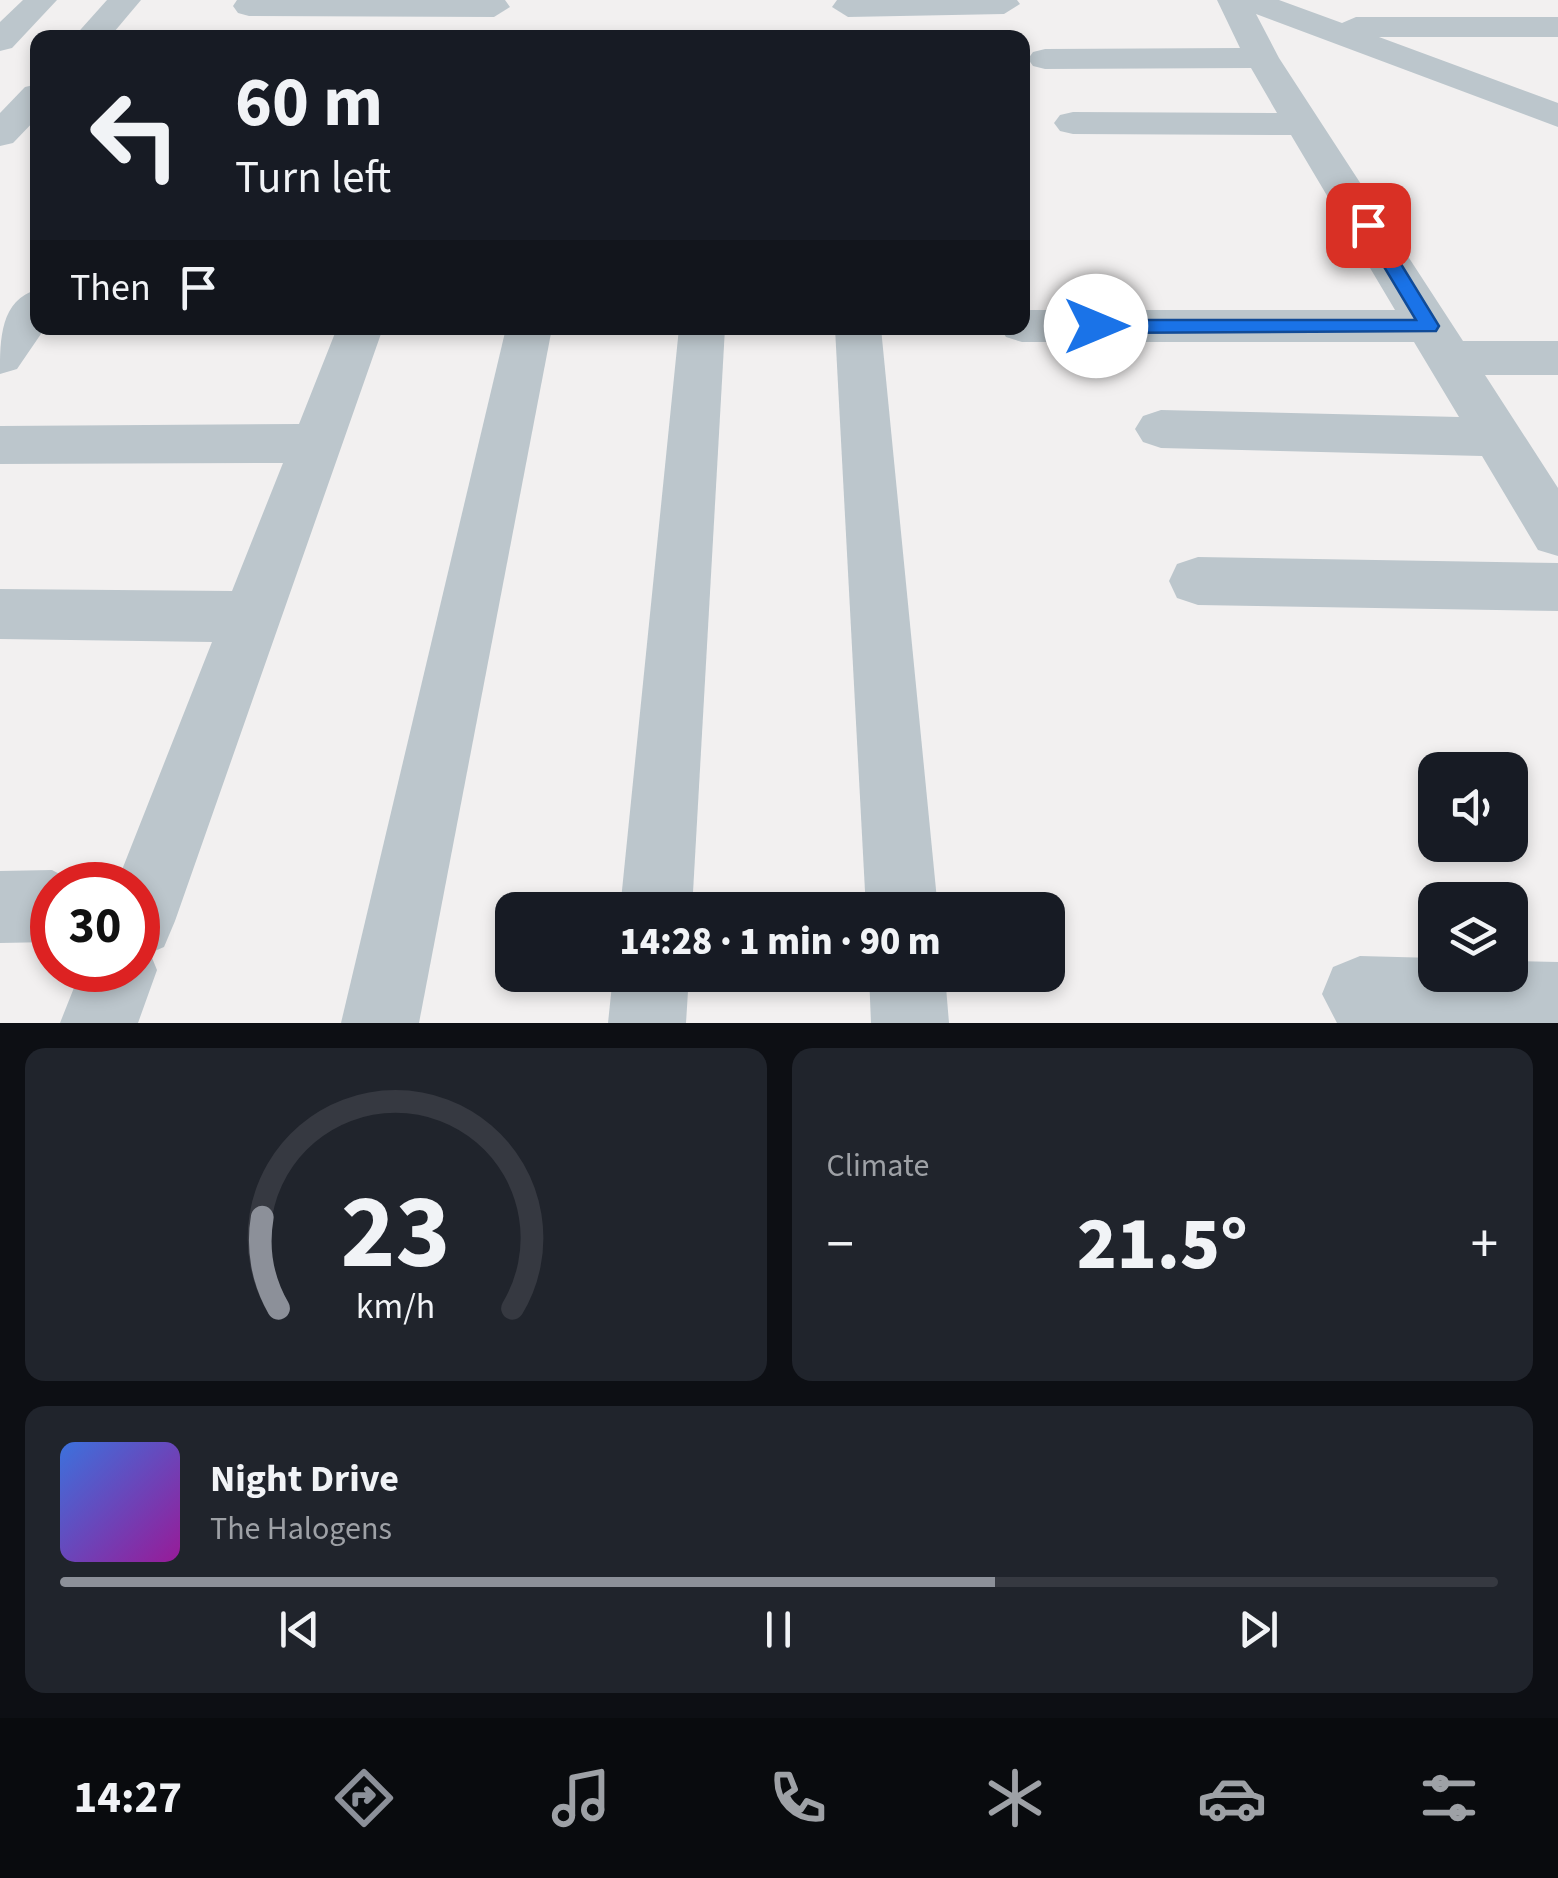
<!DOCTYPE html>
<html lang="en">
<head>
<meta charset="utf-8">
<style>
  :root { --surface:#171b24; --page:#20242c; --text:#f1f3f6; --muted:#9ea1a6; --line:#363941; --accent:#8c9099 }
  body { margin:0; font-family:"Source Sans 3",sans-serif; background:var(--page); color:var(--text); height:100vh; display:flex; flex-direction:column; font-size:38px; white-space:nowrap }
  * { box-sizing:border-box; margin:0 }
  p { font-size:32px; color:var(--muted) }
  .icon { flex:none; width:55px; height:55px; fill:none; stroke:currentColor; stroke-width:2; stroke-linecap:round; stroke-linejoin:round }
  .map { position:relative; height:1023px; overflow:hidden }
  .drawer { display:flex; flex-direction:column; gap:25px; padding:25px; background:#0d0f14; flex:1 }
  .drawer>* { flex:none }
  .hud { position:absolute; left:30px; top:30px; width:1000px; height:305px; border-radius:20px; box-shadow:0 5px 15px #0003; background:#171b24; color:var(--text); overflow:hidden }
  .fabs { position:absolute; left:1418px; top:752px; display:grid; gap:20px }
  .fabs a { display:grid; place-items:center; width:110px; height:110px; border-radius:20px; background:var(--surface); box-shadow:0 5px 15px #0003; font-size:50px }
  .speed { position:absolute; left:30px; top:862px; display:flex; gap:20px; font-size:50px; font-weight:700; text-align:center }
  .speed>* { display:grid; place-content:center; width:130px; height:130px; border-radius:50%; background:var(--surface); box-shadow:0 5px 15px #0003; line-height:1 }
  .speed .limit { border:15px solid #d22; background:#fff; color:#111 }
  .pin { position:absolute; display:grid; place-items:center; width:85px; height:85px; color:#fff; margin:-42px; border-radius:20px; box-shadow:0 5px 15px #0006 }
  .me { position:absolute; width:110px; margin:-55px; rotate:90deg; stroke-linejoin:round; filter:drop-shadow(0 0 8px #0008) }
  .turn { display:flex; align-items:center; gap:35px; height:210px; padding:0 40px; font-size:45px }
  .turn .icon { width:130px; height:130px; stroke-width:2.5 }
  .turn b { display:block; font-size:70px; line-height:85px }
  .then { display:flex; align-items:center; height:95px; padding:0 40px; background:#0003; gap:20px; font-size:38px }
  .big { font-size:75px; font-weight:800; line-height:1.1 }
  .drawer .tile { flex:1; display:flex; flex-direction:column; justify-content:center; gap:15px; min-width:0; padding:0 35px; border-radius:20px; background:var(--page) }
  .drawer .dial { align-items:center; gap:0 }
  .dial svg { height:260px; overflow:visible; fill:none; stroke:var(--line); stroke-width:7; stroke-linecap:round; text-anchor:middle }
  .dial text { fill:var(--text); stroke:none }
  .song { display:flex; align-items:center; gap:30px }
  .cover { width:120px; height:120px; border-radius:15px; background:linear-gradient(135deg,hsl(220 70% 55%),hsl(300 70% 35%)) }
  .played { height:10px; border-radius:5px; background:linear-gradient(90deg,var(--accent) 65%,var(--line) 65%) }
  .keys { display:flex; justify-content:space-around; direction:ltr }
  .heat { display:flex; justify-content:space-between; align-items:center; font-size:55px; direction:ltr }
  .drawer .tiles { flex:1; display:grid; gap:25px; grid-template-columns:1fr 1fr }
  .tile:last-child { grid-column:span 2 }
  .trip { position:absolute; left:495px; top:892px; width:570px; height:100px; border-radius:20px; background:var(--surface); box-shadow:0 5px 15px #0003; font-weight:800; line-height:100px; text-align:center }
  .menu { display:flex; height:160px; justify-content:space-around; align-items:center; background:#090b0e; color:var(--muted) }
  .menu .icon { width:70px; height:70px }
  .menu .current { color:var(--accent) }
  .menu b { font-size:45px; color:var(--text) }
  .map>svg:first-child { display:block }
</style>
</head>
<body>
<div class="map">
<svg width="1558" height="1023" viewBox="0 0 1558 1023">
  <rect width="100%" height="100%" fill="#f2f0f0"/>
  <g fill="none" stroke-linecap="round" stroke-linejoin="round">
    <g fill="#bcc6cc" fill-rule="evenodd">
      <path d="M23 0H57L12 48 0 51V22Z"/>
      <path d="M107 0H141L109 38H73Z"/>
      <path d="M237 0H505L510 7 494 17 249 16 238 13 233 6Z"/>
      <path d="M837 0H1017L1020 4 1004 14 848 17 832 7Z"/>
      <path d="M1217 0H1279L1342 23 1356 17H1558V37H1379L1558 103V127L1256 14 1279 58 1463 341H1558V375H1485L1558 488V556L1538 550 1482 456 1161 448 1143 442 1135 429 1143 416 1161 410 1459 417 1414 342H1022L1006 337 1000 328H1022V310H1395L1291 135 1073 134 1060 131 1054 123 1060 115 1073 112 1277 113 1251 68 1045 69 1033 66 1028 59 1033 52 1045 49 1240 48Z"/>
      <path d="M38 84V117L13 143 0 146V113L25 87Z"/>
      <path d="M38 289V328H45L17 369 0 374C0 339 0 300 38 289Z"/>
      <path d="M337 328H383L175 921 164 947 150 953 157 970 138 1023H60L81 970H138V885H116L212 642 0 639V589L232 591 283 463 0 464V426L299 424Z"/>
      <path d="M506 328H552L419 1023H341Z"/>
      <path d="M679 328H725L692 910H620Z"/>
      <path d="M835 328H881L938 910H866Z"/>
      <path d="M1198 557 1558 563V611L1198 605 1177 598 1169 581 1177 564Z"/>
      <path d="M52 870 80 885H52V942L0 943V871Z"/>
      <path d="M1360 956 1435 958V975H1510V961L1558 962V1023H1337L1322 994 1333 967Z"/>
      <path d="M613 975H689L686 1023H608Z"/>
      <path d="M869 975H945L949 1023H871Z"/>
    </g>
  </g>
  <path fill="#1a73e8" stroke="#114b97" stroke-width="2.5" d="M1368 220 1377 225 1439 326 1436 331 1096 333 1087 326 1096 320H1416L1359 225Z"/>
</svg>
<div class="fabs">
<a><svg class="icon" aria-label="sound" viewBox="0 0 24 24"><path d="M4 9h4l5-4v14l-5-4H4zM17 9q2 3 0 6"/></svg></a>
<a><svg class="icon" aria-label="layers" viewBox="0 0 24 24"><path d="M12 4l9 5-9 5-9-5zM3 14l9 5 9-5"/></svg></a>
</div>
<div class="speed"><div class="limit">30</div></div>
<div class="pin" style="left:1368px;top:225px;background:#d93025"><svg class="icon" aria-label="arrive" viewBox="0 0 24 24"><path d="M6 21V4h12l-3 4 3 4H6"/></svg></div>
<svg class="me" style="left:1096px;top:326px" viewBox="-20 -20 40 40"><circle r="19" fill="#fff"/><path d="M0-13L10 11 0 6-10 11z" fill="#1a73e8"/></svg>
<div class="trip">14:28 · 1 min · 90 m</div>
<div class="hud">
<div class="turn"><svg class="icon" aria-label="left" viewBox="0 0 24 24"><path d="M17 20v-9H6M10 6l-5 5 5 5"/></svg><div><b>60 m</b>Turn left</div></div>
<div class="then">Then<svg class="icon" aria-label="arrive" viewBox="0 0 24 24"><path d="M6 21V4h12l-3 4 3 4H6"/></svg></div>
</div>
</div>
<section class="drawer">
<div class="tiles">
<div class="tile dial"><svg viewBox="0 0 100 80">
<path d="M14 69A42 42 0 1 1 86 69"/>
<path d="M14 69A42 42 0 0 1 9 41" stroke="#8c9099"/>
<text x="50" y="56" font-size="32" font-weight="700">23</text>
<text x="50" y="72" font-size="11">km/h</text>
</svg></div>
<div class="tile"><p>Climate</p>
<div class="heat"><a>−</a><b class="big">21.5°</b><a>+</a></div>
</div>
<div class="tile">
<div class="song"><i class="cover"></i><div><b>Night Drive</b><p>The Halogens</p></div></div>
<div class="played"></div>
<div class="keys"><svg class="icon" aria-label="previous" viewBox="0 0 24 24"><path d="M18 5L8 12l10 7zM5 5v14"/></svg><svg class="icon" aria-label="pause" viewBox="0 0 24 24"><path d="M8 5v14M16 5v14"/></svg><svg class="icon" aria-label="next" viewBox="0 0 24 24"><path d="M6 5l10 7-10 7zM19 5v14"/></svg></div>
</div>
</div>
</section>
<nav class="menu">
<b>14:27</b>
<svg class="icon current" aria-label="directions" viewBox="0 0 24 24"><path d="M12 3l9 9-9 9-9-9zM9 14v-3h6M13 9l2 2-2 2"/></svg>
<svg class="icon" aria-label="music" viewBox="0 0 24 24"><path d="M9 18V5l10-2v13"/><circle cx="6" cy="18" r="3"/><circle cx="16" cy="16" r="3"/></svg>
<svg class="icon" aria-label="phone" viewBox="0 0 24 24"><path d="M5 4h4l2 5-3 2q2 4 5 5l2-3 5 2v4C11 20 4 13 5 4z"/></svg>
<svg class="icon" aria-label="climate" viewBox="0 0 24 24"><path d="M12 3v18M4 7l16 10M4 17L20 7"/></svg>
<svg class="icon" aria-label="car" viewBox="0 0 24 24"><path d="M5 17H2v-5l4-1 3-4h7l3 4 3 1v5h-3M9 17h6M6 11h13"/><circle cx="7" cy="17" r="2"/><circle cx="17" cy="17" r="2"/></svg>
<svg class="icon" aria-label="filters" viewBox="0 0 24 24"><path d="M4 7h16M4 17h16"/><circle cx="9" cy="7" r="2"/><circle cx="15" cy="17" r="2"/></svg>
</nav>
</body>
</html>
